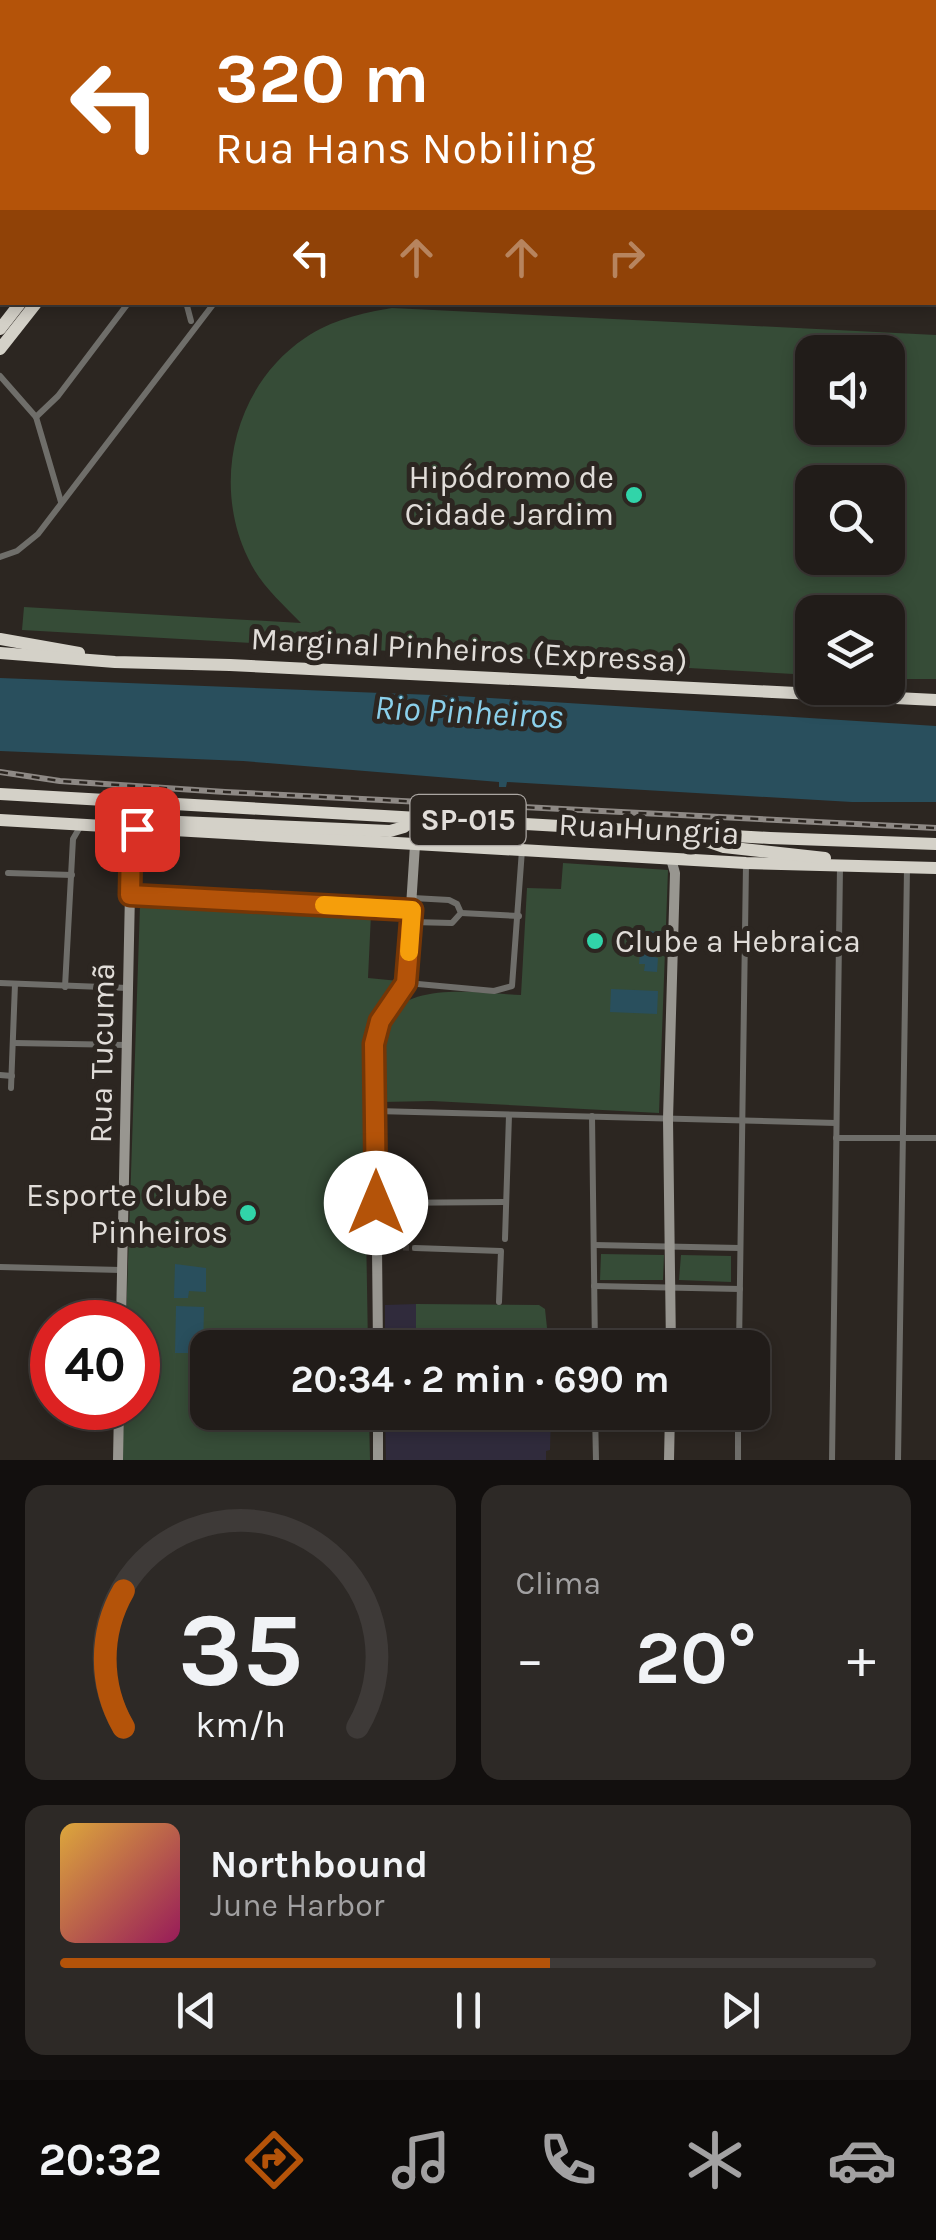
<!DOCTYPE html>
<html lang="pt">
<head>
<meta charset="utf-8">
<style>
  :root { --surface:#211c19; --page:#2d2926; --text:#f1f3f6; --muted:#a2a1a2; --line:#3e3a38; --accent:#b45309 }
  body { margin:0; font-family:Karla,sans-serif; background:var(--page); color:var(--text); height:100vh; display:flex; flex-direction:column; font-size:38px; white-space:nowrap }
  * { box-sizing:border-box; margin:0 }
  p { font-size:32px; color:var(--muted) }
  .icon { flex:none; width:55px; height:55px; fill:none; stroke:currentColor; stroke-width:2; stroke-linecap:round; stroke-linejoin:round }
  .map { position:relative; height:1460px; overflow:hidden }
  .sheet { display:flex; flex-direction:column; gap:25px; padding:25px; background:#120f0e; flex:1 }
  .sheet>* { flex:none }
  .guide { position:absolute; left:0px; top:0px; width:938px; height:305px; box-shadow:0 5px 15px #0003,0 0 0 2px var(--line); background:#b45309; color:#fff; overflow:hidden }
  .controls { position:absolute; left:795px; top:335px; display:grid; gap:20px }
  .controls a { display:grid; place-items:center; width:110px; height:110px; border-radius:20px; background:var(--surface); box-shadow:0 5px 15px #0003,0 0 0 2px var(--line); font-size:50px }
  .speed { position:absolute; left:30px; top:1300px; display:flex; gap:20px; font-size:50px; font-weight:700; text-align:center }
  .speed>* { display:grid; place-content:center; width:130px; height:130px; border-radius:50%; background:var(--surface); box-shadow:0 5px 15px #0003,0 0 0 2px var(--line); line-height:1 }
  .speed .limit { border:15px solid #d22; background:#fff; color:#111 }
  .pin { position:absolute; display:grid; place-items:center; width:85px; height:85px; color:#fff; margin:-42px; border-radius:20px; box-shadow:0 5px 15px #0006 }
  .me { position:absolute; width:110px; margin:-55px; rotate:0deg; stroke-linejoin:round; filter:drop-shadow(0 0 8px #0008) }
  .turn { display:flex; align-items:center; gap:35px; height:210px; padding:0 50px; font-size:45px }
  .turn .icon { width:130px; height:130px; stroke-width:2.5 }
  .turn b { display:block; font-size:70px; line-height:85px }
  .lanes { display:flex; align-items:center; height:95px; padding:0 50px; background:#0003; justify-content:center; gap:50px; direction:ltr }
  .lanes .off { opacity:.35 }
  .big { font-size:75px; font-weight:700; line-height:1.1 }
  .sheet .tile { flex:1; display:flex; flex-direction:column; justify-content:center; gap:15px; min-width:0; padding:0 35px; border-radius:20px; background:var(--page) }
  .sheet .dial { align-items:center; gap:0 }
  .dial svg { height:260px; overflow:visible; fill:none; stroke:var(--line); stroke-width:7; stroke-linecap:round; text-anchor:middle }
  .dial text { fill:var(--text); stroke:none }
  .song { display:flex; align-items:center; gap:30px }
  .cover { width:120px; height:120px; border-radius:15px; background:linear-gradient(135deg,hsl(40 70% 55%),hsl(330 70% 35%)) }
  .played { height:10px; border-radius:5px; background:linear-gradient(90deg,var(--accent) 60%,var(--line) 60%) }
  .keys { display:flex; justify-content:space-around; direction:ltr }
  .heat { display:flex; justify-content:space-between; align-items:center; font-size:55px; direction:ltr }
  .sheet .tiles { flex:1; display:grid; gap:25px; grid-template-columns:1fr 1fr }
  .tile:last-child { grid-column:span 2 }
  .trip { position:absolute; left:190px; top:1330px; width:580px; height:100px; border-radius:20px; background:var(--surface); box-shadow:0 5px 15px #0003,0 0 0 2px var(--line); font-weight:700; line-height:100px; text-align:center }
  .tab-bar { display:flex; height:160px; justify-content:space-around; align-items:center; background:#0d0b0a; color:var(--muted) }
  .tab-bar .icon { width:70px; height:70px }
  .tab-bar .on { color:var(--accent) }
  .tab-bar b { font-size:45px; color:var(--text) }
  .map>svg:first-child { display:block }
</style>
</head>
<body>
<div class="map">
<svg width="936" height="1460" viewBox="0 0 936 1460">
  <rect width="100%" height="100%" fill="#2c2621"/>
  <g fill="#302b3c">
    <path d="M416 1304V1347H385V1305Z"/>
    <path d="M385 1413H551L550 1450 546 1451V1460H386Z"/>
  </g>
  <g fill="#364c37" fill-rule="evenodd">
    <path d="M392 308 936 335V679H888V612H812V675L22 630 24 607 301 623C282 603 260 585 248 558 211 482 235 385 305 338 331 320 362 313 392 308ZM812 352H888V428H812ZM812 482H888V558H812Z"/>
    <path d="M563 863 668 870 659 1113 432 1101 381 1102C381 1081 379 1060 381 1039 388 976 478 994 521 995L527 888 561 889Z"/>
    <path d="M147 902 371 914 368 978 399 981 394 992 374 1016 363 1044 368 1347 208 1348V1412L369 1413 370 1460H122L124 1408H138V1322H126L140 906Z"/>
    <path d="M601 1254 664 1255 663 1280H600Z"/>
    <path d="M681 1255 731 1256V1282L679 1280Z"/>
    <path d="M416 1304 539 1305 545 1309 549 1347 416 1348Z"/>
  </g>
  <g fill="#294f5d">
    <path d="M0 678 458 696 936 726V802H852L507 782 506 787H499V782L243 761 0 751Z"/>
    <path d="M636 930 659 932 658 947H652L651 956 658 958 657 972 644 971 645 964H639L640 953H645L646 947 634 945Z"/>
    <path d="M611 989 658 991 657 1014 610 1012Z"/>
    <path d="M175 1264 206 1268V1292L189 1291 188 1298H174Z"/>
    <path d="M176 1306 204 1307 203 1353H175Z"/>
  </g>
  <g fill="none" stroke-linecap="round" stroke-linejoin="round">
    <path stroke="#47413d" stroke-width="6" stroke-dasharray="6 3" stroke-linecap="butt" d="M385 1247 415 1248"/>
    <g stroke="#6f6e6a" stroke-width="6">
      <path d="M233 0 235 2"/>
      <path d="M340 0 344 2"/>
      <path d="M738 0 742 2"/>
      <path d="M882 0 885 2"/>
      <path d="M129 2 130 0"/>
      <path d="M304 2 311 0"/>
      <path d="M721 2 722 0"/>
      <path d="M0 6 2 8"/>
      <path d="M935 35 936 36"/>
      <path d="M935 82H936"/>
      <path d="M935 135 936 136"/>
      <path d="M0 156 2 161"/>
      <path d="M0 171H2"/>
      <path d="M0 280 2 282"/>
      <path d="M186 302 191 321"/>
      <path d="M0 376 36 417 61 502"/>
      <path d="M36 417 58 396 129 302"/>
      <path d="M0 557 17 551 38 534 215 302"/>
      <path d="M8 873 72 875"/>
      <path d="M130 895 411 910"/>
      <path d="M461 913 519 916"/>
      <path d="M412 922 452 923 461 913 457 904 449 900 413 898"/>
      <path d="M0 983 128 988"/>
      <path d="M407 983 494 991 512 986 522 850"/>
      <path d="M65 987 73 839 80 827"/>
      <path d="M14 1043 126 1045"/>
      <path d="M0 1075 12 1076"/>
      <path d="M11 1088 15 984"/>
      <path d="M376 1111 836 1123"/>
      <path d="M592 1116 595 1348"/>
      <path d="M836 1138H936"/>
      <path d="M377 1203 504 1202"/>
      <path d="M505 1239 509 1115"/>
      <path d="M594 1245 740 1248"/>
      <path d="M415 1248 501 1251 499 1302"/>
      <path d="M0 1267 121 1270"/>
      <path d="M594 1286 740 1289"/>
      <path d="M739 1348 746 864"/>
      <path d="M595 1412 596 1460"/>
      <path d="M738 1460V1412"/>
      <path d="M832 1460 840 867"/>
      <path d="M898 1460 907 868"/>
    </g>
    <g stroke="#989690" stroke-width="10">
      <path d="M524 2 531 0"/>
      <path d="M121 1322 131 845 137 829"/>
      <path d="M378 1348 375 1044 380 1021 406 983 415 845"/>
      <path d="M671 1348 668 1119 675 873 671 859"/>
      <path d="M378 1412V1460"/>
      <path d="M118 1460 119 1408"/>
      <path d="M669 1460 670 1412"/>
    </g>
    <g stroke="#b7b5ad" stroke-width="11">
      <path d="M91 0 92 2"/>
      <path d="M109 0 111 2"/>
    </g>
    <g stroke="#d4d1c8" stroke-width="12">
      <path d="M100 0 101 2"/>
      <path d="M935 218 936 219"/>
      <path d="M935 232H936"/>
      <path d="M0 329 21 302"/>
      <path d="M0 349 37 302"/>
      <path d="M0 639 79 653"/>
      <path d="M0 653 115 662 230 665 936 700"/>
      <path d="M0 794 770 838 936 844"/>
      <path d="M0 820 746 863 936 868"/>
      <path d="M164 828 179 822 390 831 404 827 416 817"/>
      <path d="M698 838 724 847 825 858"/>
    </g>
    <defs>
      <path id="rail" d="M0 772 60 781 225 792 936 828"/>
    </defs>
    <use href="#rail" stroke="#8e8985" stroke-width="6"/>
    <use href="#rail" stroke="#2c2621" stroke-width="2.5" stroke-dasharray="8" stroke-linecap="butt"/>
  </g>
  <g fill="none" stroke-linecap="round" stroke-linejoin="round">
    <defs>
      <path id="route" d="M137 829 131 845 130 895 412 910 406 983 380 1021 374 1044 376 1203"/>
    </defs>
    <use href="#route" stroke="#753606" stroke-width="25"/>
    <use href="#route" stroke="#b45309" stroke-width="18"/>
    <path stroke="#f59e0b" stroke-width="18" d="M324 905 412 910 409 952"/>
  </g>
  <g fill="#31d4a9" stroke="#2c2621" stroke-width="4">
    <circle cx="634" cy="495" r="10"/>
    <circle cx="595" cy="941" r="10"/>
    <circle cx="248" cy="1213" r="10"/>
  </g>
  <g text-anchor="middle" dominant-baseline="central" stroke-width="10" stroke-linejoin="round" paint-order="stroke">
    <rect fill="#2c2621" stroke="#aba6a2" stroke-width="2.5" x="410.5" y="795" width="115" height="50" rx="8"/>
    <g font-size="30" font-weight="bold" fill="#e1ddd9">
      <text x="468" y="820">SP-015</text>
    </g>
    <g font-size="32" fill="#e1ddd9" stroke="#2c2621" text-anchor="end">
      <text x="614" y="477">Hipódromo de<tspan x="614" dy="37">Cidade Jardim</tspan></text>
      <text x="615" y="941" text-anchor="start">Clube a Hebraica</text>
      <text x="228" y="1195">Esporte Clube<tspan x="228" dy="37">Pinheiros</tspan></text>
    </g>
    <g font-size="32" fill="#e1ddd9" stroke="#2c2621">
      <text transform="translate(469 650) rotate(3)">Marginal Pinheiros (Expressa)</text>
      <text transform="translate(649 829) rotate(3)">Rua Hungria</text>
      <text transform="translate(102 1053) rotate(-89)">Rua Tucumã</text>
    </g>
    <g font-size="35" font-style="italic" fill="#8bd0eb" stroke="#2c2621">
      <text transform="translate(469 712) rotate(3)">Rio Pinheiros</text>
    </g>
  </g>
</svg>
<div class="controls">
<a><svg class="icon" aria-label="sound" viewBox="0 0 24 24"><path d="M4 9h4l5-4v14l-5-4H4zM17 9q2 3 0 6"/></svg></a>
<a><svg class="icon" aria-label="search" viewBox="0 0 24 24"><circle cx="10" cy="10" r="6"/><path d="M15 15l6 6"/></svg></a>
<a><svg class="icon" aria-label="layers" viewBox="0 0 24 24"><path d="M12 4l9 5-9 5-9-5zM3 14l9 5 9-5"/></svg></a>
</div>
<div class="speed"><div class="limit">40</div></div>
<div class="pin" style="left:137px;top:829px;background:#d93025"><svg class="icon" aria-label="arrive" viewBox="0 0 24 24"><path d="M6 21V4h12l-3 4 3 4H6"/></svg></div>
<svg class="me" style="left:376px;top:1203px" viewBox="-20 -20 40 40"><circle r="19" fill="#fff"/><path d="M0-13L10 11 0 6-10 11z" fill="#b45309"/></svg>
<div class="trip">20:34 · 2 min · 690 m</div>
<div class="guide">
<div class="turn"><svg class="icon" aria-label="left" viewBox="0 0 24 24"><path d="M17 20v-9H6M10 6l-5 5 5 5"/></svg><div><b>320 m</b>Rua Hans Nobiling</div></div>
<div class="lanes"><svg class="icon" aria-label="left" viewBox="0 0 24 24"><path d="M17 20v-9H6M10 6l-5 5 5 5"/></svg><svg class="icon off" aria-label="ahead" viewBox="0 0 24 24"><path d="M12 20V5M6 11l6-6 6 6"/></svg><svg class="icon off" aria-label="ahead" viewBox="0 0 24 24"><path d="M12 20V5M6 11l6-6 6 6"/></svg><svg class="icon off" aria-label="right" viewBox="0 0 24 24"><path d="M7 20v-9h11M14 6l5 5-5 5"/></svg></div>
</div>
</div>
<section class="sheet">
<div class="tiles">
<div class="tile dial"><svg viewBox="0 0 100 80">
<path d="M14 69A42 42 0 1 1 86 69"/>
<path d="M14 69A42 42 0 0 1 14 27" stroke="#b45309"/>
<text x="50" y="56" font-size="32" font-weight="700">35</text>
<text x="50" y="72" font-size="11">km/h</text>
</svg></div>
<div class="tile"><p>Clima</p>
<div class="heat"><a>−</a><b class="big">20°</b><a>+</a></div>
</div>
<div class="tile">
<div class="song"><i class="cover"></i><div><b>Northbound</b><p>June Harbor</p></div></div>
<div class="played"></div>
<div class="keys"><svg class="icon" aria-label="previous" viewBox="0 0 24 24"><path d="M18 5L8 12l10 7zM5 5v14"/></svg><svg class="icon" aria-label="pause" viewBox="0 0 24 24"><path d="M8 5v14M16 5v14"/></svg><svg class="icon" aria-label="next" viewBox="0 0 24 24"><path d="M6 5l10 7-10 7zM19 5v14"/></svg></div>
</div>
</div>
</section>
<nav class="tab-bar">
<b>20:32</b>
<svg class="icon on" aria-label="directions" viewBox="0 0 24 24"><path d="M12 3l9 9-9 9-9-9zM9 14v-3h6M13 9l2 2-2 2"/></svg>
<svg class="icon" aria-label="music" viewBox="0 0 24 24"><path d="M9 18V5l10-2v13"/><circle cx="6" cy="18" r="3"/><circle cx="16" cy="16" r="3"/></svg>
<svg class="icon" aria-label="phone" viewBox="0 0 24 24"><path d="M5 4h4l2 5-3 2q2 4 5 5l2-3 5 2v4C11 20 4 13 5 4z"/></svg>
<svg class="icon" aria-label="climate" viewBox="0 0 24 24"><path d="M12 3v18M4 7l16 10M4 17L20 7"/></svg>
<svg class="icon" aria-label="car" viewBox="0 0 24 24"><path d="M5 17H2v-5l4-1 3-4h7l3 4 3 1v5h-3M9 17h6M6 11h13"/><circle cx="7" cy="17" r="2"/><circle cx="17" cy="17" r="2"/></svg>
</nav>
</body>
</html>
